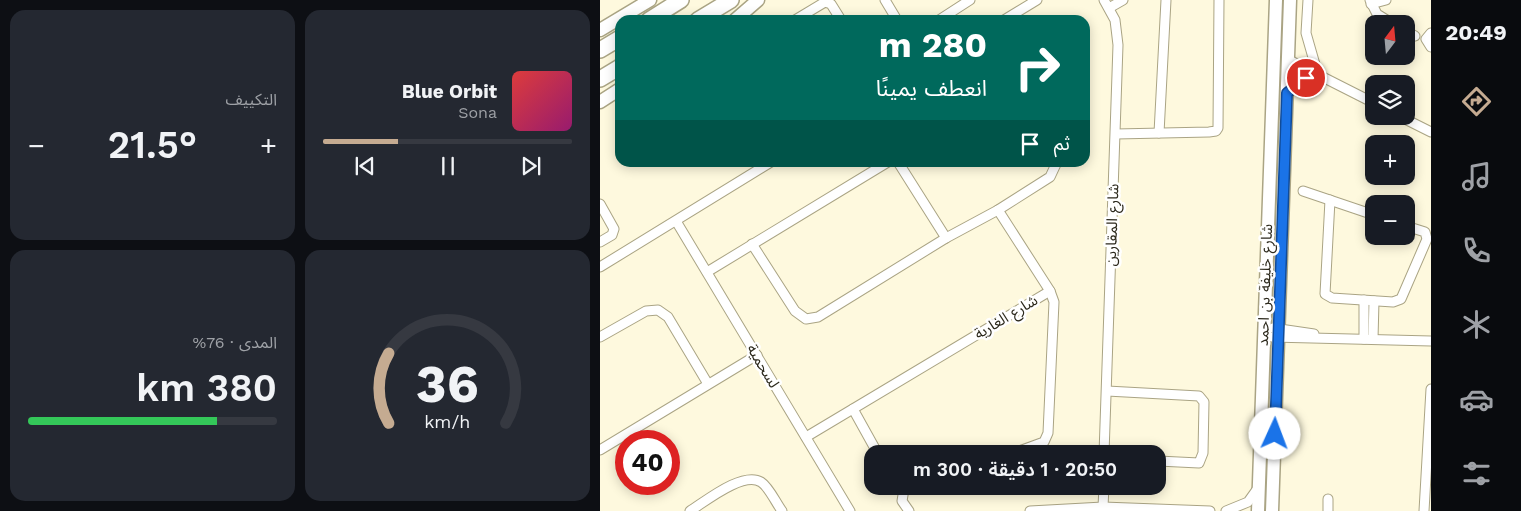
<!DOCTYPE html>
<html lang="ar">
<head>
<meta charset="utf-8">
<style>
  :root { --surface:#171b24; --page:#242831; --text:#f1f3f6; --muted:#9ea1a6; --line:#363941; --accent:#c5ab91 }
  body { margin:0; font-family:"Work Sans","Noto Sans Arabic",sans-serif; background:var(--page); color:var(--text); direction:rtl; height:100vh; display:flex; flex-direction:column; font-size:19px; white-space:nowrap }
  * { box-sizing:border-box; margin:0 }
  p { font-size:16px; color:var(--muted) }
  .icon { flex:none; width:28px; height:28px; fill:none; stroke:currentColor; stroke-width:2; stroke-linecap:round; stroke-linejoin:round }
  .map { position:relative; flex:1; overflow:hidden; direction:ltr }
  .details { display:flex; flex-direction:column; gap:10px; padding:10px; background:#0d0f14; width:600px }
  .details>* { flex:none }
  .guide { position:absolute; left:15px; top:15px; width:475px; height:152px; border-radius:15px; box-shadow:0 2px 12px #0003; direction:rtl; background:#00695c; color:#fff; overflow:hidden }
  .needle { width:32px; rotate:16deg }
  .buttons { position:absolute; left:765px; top:15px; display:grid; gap:10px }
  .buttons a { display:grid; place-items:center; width:50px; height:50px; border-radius:10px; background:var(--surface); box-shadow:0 2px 12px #0003; font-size:25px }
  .speed { position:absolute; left:15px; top:430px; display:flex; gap:10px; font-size:25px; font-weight:700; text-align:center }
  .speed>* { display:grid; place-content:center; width:65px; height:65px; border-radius:50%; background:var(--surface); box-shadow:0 2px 12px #0003; line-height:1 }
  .speed .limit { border:8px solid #d22; background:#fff; color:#111 }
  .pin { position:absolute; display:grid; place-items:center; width:42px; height:42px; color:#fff; margin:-21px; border:2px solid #fff; border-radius:50%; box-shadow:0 1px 5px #0007 }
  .me { position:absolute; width:55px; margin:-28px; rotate:2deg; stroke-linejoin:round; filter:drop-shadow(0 0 4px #0008) }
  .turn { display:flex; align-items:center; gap:18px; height:105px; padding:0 20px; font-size:22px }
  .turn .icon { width:65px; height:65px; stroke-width:2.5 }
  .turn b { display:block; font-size:35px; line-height:42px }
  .then { display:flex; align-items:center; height:48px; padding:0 20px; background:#0003; gap:10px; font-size:19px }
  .big { font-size:38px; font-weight:600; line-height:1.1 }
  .details .card { flex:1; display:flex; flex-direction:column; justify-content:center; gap:8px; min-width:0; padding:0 18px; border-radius:15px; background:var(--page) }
  .details .dial { align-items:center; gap:0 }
  .dial svg { height:130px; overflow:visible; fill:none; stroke:var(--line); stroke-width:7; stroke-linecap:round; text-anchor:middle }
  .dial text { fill:var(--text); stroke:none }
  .song { display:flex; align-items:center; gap:15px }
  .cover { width:60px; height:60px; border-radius:8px; background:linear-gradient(135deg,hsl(0 70% 55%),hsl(320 70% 35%)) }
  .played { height:5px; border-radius:2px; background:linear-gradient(90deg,var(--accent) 30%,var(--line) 30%) }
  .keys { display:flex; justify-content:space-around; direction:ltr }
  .heat { display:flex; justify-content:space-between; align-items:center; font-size:28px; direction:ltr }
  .charge { height:8px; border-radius:4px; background:linear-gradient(90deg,#34c759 76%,var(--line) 0) }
  .details .tiles { flex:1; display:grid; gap:10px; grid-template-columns:repeat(2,1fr) }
  .trip { position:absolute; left:264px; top:445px; width:302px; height:50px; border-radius:15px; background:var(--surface); box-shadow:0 2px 12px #0003; font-weight:600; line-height:50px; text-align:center; direction:rtl }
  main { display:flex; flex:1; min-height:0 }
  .tabs { display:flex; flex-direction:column; width:90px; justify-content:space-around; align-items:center; background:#090b0e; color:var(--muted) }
  .tabs .icon { width:35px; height:35px }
  .tabs .on { color:var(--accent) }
  .tabs b { font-size:22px; color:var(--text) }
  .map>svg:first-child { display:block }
</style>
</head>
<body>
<main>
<nav class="tabs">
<b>20:49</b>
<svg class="icon on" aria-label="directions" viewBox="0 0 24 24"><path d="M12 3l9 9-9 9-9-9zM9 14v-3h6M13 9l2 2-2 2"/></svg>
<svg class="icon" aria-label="music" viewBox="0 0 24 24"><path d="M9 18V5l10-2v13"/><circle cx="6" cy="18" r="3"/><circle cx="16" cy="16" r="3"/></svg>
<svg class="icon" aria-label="phone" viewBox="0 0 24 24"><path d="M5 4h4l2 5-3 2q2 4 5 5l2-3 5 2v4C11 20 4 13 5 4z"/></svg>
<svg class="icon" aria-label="climate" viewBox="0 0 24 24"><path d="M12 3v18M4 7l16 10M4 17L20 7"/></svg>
<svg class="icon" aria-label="car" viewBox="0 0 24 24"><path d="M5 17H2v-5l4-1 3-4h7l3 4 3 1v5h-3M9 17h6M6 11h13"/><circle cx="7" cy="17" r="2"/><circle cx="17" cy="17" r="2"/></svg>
<svg class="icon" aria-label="filters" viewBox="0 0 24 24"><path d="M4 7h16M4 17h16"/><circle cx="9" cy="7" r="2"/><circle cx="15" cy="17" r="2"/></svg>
</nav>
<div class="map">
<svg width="831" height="511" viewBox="0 0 831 511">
  <rect width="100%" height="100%" fill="#fef9de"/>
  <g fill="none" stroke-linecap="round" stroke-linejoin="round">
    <defs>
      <g id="street">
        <path d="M285 0 297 20"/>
        <path d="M504 0 515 20 518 45 504 454"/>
        <path d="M708 0 706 33 718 75"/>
        <path d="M770 0 777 14 793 24"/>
        <path d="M771 4 786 0"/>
        <path d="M509 8 523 0"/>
        <path d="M195 20 225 2 231 4 241 20"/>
        <path d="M339 20 370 0"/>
        <path d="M404 20 437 0"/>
        <path d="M806 31 815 36"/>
        <path d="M831 33 826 39 831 47"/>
        <path d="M689 60 774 103"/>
        <path d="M687 93 707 78 718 75"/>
        <path d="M799 116 831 132"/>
        <path d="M559 133 566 0"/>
        <path d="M516 134 609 132 616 131 618 128 619 0"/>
        <path d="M298 162 346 238"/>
        <path d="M703 191 774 215"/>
        <path d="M730 200 725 294 732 298 793 302 801 299 827 239 825 232 806 226"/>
        <path d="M0 204 14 229 12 235 0 242"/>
        <path d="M398 210 450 291 454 302 448 433 444 442 411 454"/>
        <path d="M76 221 250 511"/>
        <path d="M152 244 195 311 206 319 218 317 346 238 398 210 450 177 457 162"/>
        <path d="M0 267 171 162"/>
        <path d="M107 272 288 162"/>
        <path d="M673 328 714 334"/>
        <path d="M0 337 46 311 58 310 68 317 108 384"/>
        <path d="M672 337 831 341"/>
        <path d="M764 339V300"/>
        <path d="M773 339 774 301"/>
        <path d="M507 391 599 396 604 402 603 453 599 463 558 461"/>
        <path d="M253 409 278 454"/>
        <path d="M206 437 450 291"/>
        <path d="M0 450 157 355"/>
        <path d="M302 486 304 489 323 486"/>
        <path d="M304 489 302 501 309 511"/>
        <path d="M503 507 504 486"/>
        <path d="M90 511C106 501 143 471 161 482 169 487 176 503 182 511"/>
        <path d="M430 511 503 507 610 511"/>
        <path d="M626 511 648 502 658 488"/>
        <path d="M728 511V499"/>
        <path d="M824 511 831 389"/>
      </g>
      <g id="secondary">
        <path d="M135 20 158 0"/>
        <path d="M0 30 50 0"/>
        <path d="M0 102 20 89"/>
        <path d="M658 511 676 0"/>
        <path d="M672 511 690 0"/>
      </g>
      <g id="highway">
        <path d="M49 20 81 0"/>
        <path d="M98 20 131 0"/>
        <path d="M0 50 20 38"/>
        <path d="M0 79 20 67"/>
      </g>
    </defs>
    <use href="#street" stroke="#aaa484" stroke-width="11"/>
    <use href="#secondary" stroke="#aaa484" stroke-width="15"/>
    <use href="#highway" stroke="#aaa484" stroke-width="18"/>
    <use href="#street" stroke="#fff" stroke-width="9"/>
    <use href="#secondary" stroke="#fff" stroke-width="12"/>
    <use href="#highway" stroke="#fff" stroke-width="15"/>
  </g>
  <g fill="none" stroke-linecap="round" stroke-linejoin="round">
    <defs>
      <path id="route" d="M675 434 687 93 706 78"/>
    </defs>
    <use href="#route" stroke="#114b97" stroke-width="12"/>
    <use href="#route" stroke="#1a73e8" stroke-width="9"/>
  </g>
  <g text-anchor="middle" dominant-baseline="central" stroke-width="5" stroke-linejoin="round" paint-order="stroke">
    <g font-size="15" fill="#2c291c" stroke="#fff">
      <text transform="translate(512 225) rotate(-88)">شارع المقارين</text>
      <text transform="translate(665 285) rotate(-88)">شارع خليفة بن احمد</text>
      <text transform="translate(406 317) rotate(-31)">شارع الغارية</text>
      <text transform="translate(163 366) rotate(59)">لسحمية</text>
    </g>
  </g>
</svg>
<div class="buttons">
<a><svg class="needle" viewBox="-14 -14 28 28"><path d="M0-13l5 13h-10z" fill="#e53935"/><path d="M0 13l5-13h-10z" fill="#9ea1a6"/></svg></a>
<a><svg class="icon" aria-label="layers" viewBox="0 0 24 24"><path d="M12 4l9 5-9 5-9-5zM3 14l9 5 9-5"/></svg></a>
<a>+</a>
<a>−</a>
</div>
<div class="speed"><div class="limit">40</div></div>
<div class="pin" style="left:706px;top:78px;background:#d93025"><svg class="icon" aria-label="arrive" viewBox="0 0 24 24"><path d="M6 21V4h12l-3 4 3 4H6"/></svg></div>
<svg class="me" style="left:675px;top:434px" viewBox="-20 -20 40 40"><circle r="19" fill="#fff"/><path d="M0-13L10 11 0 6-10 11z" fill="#1a73e8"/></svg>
<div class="trip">20:50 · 1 دقيقة · 300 m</div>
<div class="guide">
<div class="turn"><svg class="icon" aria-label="right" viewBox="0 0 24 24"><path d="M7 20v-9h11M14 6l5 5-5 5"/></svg><div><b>280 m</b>انعطف يمينًا</div></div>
<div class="then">ثم<svg class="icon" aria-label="arrive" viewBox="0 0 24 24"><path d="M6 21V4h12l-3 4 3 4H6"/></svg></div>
</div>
</div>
<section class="details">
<div class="tiles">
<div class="card">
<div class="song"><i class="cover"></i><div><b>Blue Orbit</b><p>Sona</p></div></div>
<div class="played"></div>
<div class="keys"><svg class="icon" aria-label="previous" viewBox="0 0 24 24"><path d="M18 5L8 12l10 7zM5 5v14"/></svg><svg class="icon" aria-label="pause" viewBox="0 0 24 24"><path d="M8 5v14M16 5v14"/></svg><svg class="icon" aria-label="next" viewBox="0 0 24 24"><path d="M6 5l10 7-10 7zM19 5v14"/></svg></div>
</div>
<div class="card"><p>التكييف</p>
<div class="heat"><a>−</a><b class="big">21.5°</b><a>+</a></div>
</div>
<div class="card dial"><svg viewBox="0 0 100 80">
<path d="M14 69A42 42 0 1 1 86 69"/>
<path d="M14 69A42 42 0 0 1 14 26" stroke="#c5ab91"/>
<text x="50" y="56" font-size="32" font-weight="700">36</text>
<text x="50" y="72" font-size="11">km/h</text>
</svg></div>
<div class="card"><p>المدى · 76%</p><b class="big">380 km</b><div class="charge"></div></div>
</div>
</section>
</main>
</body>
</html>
